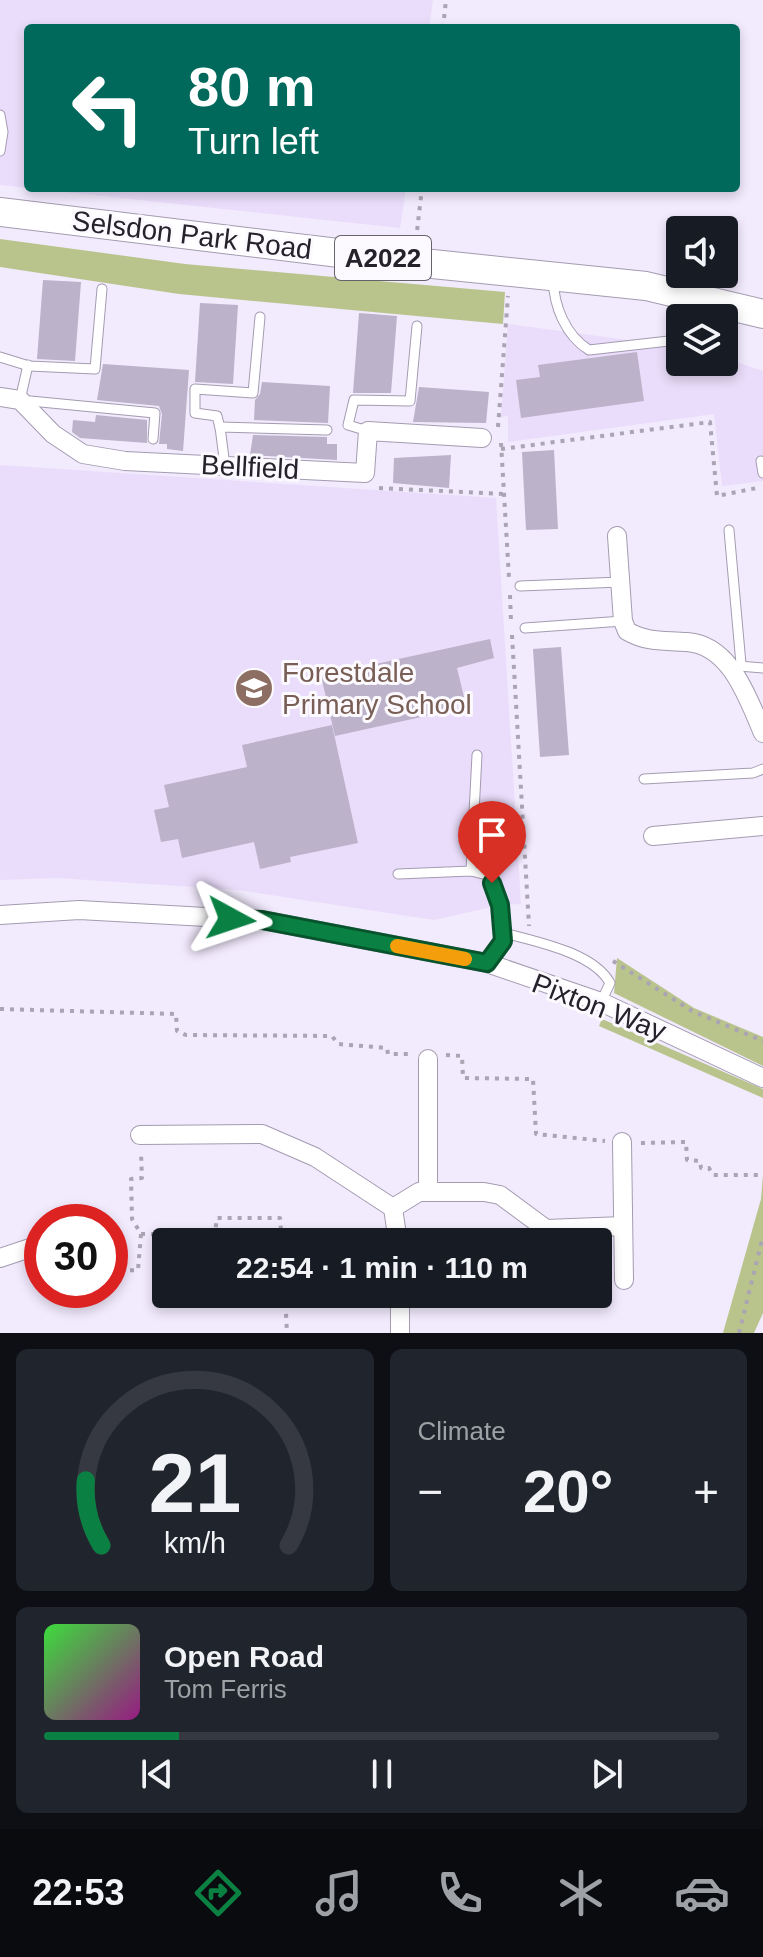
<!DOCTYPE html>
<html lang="en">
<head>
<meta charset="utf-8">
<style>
  :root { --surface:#171b24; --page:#20242c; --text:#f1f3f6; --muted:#9ea1a6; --line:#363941; --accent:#0b8043 }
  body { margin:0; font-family:Helvetica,sans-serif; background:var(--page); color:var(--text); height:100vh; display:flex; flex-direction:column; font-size:30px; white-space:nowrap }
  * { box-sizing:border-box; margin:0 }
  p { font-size:26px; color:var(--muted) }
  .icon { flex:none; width:44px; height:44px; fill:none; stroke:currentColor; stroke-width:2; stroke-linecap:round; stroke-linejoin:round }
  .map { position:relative; height:1333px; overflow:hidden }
  .side { display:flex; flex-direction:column; gap:16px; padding:16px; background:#0d0f14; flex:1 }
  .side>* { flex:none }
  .hud { position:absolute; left:24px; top:24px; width:716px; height:168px; border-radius:8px; box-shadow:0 4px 12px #0003; background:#00695c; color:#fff; overflow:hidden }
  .buttons { position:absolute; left:666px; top:216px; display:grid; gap:16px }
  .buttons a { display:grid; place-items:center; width:72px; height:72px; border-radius:8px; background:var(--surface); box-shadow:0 4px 12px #0003; font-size:40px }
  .speed { position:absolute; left:24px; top:1204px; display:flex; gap:16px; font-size:40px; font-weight:700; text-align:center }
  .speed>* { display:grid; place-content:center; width:104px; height:104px; border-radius:50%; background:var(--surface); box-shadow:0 4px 12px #0003; line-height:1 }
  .speed .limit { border:12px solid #d22; background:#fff; color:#111 }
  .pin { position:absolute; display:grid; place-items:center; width:68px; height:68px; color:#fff; margin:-82px -34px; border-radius:50% 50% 50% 0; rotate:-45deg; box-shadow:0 0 8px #0007 }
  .pin .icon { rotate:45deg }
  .me { position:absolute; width:88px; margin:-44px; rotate:95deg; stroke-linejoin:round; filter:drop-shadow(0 0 6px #0008) }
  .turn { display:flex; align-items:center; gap:28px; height:168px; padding:0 32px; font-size:36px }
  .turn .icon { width:104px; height:104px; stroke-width:2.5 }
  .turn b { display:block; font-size:56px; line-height:68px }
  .big { font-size:60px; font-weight:800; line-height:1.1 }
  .side .card { flex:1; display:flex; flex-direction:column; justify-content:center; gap:12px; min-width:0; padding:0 28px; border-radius:12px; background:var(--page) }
  .side .dial { align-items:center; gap:0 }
  .dial svg { height:208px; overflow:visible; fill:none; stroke:var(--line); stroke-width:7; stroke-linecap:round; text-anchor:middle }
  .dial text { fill:var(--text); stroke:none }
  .song { display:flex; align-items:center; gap:24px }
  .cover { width:96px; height:96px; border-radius:12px; background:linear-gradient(135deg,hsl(120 70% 55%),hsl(310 70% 35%)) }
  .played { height:8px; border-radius:4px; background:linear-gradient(90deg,var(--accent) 20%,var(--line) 20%) }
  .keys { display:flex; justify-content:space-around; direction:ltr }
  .heat { display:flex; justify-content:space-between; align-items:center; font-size:44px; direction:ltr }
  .side .tiles { flex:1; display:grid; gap:16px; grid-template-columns:1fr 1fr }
  .card:last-child { grid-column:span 2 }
  .trip { position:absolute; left:152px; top:1228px; width:460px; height:80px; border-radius:8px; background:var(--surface); box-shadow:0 4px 12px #0003; font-weight:800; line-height:80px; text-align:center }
  .dock { display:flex; height:128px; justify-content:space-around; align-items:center; background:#090b0e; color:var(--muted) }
  .dock .icon { width:56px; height:56px }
  .dock .current { color:var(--accent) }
  .dock b { font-size:36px; color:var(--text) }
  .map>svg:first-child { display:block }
</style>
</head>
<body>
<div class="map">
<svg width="763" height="1333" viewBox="0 0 763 1333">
  <rect width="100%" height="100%" fill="#f2eafd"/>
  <g fill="#eaddfb">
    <path d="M0 0H433L429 28H28V188H406L400 228 0 185Z"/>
    <path d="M508 324 680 347V362H724V358L763 371V481L722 486 714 414 508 442V416L501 417Z"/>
    <path d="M0 465 496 498 521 904 500 905 434 920 238 890 57 878 0 880Z"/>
  </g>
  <g fill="#b9c48d">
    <path d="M0 239 185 264 505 292 503 324 179 294 0 267Z"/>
    <path d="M617 958 694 1008 763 1037V1066L614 993Z"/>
    <path d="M602 1019 763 1089V1098L599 1026Z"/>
    <path d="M763 1175V1313L754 1333H723L761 1199Z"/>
  </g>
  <g fill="#bcb2c9">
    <path d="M43 280 81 282 75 361 37 359Z"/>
    <path d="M200 303 238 305 233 384 195 382Z"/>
    <path d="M359 313 397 316 391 393H353Z"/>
    <path d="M637 352 644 401 521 418 516 380 540 377 538 365Z"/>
    <path d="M103 364 189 370 183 451 167 449V444H159L162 414 159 406 97 400Z"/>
    <path d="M262 382 330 386 328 423 254 420 255 400 260 394Z"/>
    <path d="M419 387 489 392 486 423 413 422Z"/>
    <path d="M96 415 147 420V443L80 438 72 432 73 420 95 422Z"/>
    <path d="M253 435 327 437V444H337V460L250 455Z"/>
    <path d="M554 450 558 529 526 530 522 452Z"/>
    <path d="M451 455 449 488 393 483 394 458Z"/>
    <path d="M490 639 494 658 457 668 464 697 451 700 453 710 335 736 321 676Z"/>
    <path d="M561 647 569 755 540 757 533 649Z"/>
    <path d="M332 725 358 843 290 857 291 862 260 869 254 842 182 858 178 839 161 842 154 810 169 807 164 785 247 767 242 745Z"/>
  </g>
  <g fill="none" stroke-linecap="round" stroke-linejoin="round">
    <defs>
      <g id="service">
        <path d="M0 115 3 132 0 151"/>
        <path d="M553 279C554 306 565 335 589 350L669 341 680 335"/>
        <path d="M688 318 696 301"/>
        <path d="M0 357 29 366 95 369 102 289"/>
        <path d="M28 365 20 400 155 413 153 439"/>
        <path d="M220 428 217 416 195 413V389L253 393 260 317"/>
        <path d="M368 431 348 425 354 400 410 401 417 326"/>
        <path d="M761 461 763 473"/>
        <path d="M225 466 220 427 327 430"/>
        <path d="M729 530 741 664"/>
        <path d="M520 586 621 582"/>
        <path d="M525 628 623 621"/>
        <path d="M739 666 763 668"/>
        <path d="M644 779 753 773 763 769"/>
        <path d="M471 871 477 755"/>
        <path d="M398 874 471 871 487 875 500 905 503 941"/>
        <path d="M487 963 496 946 512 935C542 943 594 954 610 983L601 1002"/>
      </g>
      <g id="minor">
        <path d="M0 397 20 400 53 434 83 454 125 461 365 473 368 431 482 438"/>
        <path d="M617 536 623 621 627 631C648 643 664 640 687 642 731 645 748 699 763 733"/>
        <path d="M653 836 763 826"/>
        <path d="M0 915 79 910 262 920 487 963 601 1002 763 1078"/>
        <path d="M428 1059V1191"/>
        <path d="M140 1135 262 1134 315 1157 393 1208 419 1192H484L500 1195 546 1229 623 1226"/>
        <path d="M622 1142 624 1280"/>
        <path d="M393 1208 398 1242"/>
        <path d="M0 1258 33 1247"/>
        <path d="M400 1294V1333"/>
      </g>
      <path id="primary" d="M0 212 413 262 646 286 763 314"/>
    </defs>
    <use href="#service" stroke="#a49bb1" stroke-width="11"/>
    <use href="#minor" stroke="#a49bb1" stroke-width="20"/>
    <use href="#primary" stroke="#a49bb1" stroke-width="30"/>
    <g stroke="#aba4b3" stroke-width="4" stroke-dasharray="4 6" stroke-linecap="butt">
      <path d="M443 28 446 0"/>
      <path d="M416 240 422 188"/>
      <path d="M498 427 508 296"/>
      <path d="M501 443 509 578"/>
      <path d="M501 449 710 422 717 496 757 488"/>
      <path d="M379 488 504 494"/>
      <path d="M510 595 511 622"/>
      <path d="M512 635 529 926"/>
      <path d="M613 961 692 1011 763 1041"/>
      <path d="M0 1009 176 1014 177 1031 186 1035 332 1036 338 1044 387 1048 388 1054H412"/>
      <path d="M446 1055 462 1056 463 1078 533 1079 536 1134 605 1141"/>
      <path d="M641 1143 686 1142 687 1160 700 1161 701 1168H709L713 1175H763"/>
      <path d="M141 1234 209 1236 215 1232 217 1218H280L282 1242"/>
      <path d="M110 1271 138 1270 141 1234 132 1219 131 1179 142 1178 141 1153"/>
      <path d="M285 1294 287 1333"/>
      <path d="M739 1333 763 1236"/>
    </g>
    <use href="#service" stroke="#fff" stroke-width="9"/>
    <use href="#minor" stroke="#fff" stroke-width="18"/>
    <use href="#primary" stroke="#fff" stroke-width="28"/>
  </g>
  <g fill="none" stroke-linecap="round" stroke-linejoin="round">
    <defs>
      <path id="route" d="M231 919 262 920 487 963 503 941 500 905 492 883"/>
    </defs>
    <use href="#route" stroke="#07532c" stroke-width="20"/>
    <use href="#route" stroke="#0b8043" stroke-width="14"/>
    <path stroke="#f59e0b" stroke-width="14" d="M397 946 465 959"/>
  </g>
  <defs>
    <symbol id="school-disc" viewBox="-11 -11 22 22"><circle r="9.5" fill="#8d6e63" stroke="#fcfaff"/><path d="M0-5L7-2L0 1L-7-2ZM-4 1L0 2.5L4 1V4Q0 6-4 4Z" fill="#fff"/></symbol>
  </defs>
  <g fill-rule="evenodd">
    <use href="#school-disc" x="232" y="666" width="44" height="44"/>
  </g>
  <g text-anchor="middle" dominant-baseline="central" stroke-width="6" stroke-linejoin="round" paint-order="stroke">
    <rect fill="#fcfaff" stroke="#66636b" stroke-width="2" x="335" y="236" width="96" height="44" rx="6"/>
    <g font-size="26" font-weight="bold" fill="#26222b">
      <text x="383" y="258">A2022</text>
    </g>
    <g font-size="28" fill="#26222b" stroke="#fcfaff">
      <text transform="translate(192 235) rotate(7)">Selsdon Park Road</text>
      <text transform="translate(250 467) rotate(3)">Bellfield</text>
      <text transform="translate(599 1007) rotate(21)">Pixton Way</text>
    </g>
    <g font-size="28" fill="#785e54" stroke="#fcfaff" text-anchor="start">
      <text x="282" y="672">Forestdale<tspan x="282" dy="32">Primary School</tspan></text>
    </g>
  </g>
</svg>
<div class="buttons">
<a><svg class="icon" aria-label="sound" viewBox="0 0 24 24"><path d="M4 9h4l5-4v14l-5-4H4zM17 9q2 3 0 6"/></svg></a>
<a><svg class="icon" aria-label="layers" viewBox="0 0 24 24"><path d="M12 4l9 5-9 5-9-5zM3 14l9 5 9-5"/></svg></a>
</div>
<div class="speed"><div class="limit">30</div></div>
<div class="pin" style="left:492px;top:883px;background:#d93025"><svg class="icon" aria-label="arrive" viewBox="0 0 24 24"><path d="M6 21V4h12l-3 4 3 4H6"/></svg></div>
<svg class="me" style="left:231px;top:919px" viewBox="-20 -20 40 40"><path d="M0-17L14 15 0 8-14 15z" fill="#0b8043" stroke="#fff" stroke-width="4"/></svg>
<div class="trip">22:54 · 1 min · 110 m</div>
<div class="hud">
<div class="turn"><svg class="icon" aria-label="left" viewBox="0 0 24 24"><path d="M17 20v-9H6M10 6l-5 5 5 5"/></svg><div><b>80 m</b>Turn left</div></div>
</div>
</div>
<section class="side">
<div class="tiles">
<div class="card dial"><svg viewBox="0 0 100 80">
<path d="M14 69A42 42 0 1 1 86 69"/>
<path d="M14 69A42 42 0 0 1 8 44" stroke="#0b8043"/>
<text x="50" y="56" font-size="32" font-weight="700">21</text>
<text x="50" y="72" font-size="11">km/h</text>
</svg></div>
<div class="card"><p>Climate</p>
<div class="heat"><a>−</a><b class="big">20°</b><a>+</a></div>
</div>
<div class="card">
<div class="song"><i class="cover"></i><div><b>Open Road</b><p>Tom Ferris</p></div></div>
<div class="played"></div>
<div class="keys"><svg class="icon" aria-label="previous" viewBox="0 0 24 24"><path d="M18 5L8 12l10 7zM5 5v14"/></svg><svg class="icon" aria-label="pause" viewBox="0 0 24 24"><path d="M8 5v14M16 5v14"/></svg><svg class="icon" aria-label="next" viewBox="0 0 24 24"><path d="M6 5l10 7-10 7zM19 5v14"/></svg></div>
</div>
</div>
</section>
<nav class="dock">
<b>22:53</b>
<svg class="icon current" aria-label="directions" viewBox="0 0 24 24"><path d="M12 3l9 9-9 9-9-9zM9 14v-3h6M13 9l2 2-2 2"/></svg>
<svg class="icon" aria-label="music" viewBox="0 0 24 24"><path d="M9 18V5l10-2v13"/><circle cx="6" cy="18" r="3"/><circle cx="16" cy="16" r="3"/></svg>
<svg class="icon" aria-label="phone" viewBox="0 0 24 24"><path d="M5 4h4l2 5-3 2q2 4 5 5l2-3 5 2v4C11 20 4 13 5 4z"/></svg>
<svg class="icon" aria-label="climate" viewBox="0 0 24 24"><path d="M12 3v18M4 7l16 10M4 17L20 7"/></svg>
<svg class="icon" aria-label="car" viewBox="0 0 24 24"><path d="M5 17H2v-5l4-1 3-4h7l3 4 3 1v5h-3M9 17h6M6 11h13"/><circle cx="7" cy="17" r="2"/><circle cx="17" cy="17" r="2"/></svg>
</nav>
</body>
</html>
